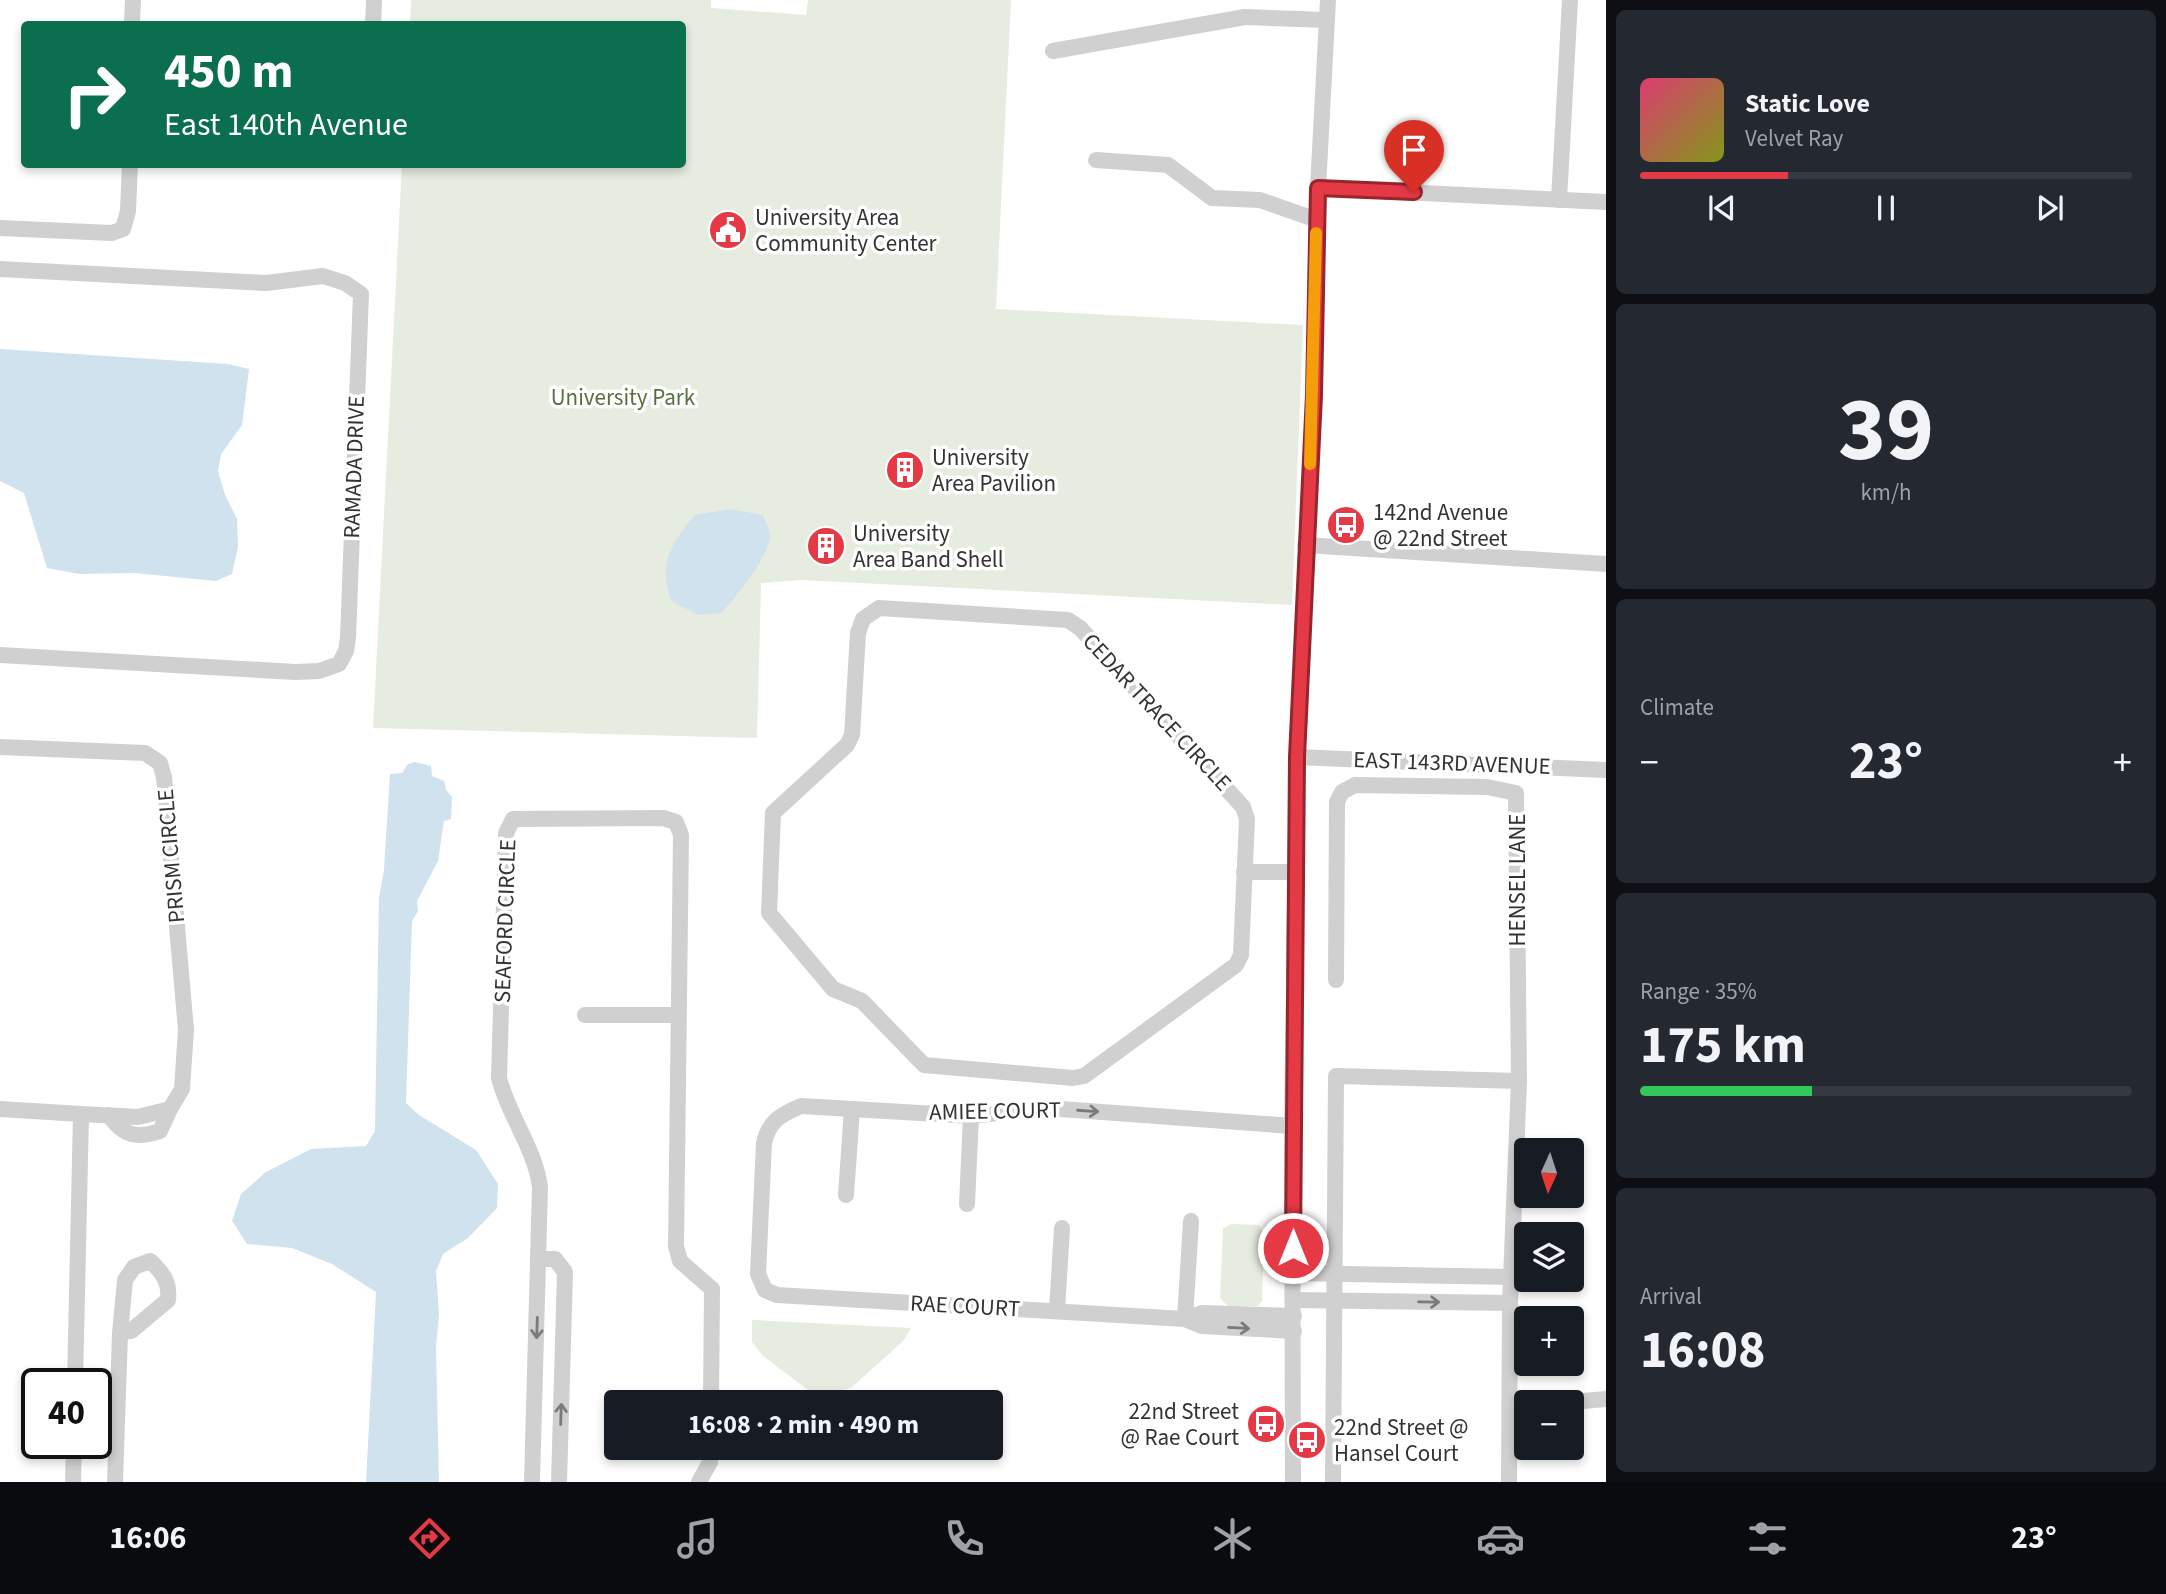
<!DOCTYPE html>
<html lang="en">
<head>
<meta charset="utf-8">
<style>
  :root { --surface:#171b24; --page:#242831; --text:#f1f3f6; --muted:#9ea1a6; --line:#363941; --accent:#e63946 }
  body { margin:0; font-family:"Source Sans 3",sans-serif; background:var(--page); color:var(--text); height:100vh; display:flex; flex-direction:column; font-size:26px; white-space:nowrap }
  * { box-sizing:border-box; margin:0 }
  p { font-size:23px; color:var(--muted) }
  .icon { flex:none; width:38px; height:38px; fill:none; stroke:currentColor; stroke-width:2; stroke-linecap:round; stroke-linejoin:round }
  .map { position:relative; flex:1; overflow:hidden }
  .side { display:flex; flex-direction:column; gap:10px; padding:10px; background:#0d0f14; width:560px }
  .side>* { flex:none }
  .guide { position:absolute; left:21px; top:21px; width:665px; height:147px; border-radius:7px; box-shadow:0 4px 10px #0003; background:#0b6e4f; color:#fff; overflow:hidden }
  .needle { width:46px; rotate:183deg }
  .tools { position:absolute; left:1514px; top:1138px; display:grid; gap:14px }
  .tools a { display:grid; place-items:center; width:70px; height:70px; border-radius:7px; background:var(--surface); box-shadow:0 4px 10px #0003; font-size:35px }
  .speed { position:absolute; left:21px; top:1368px; display:flex; gap:14px; font-size:35px; font-weight:700; text-align:center }
  .speed>* { display:grid; place-content:center; width:91px; height:91px; border-radius:50%; background:var(--surface); box-shadow:0 4px 10px #0003; line-height:1 }
  .speed .limit { border:4px solid #111; border-radius:10px; background:#fff; color:#111 }
  .pin { position:absolute; display:grid; place-items:center; width:60px; height:60px; color:#fff; margin:-72px -30px; border-radius:50% 50% 50% 0; rotate:-45deg; box-shadow:0 0 7px #0007 }
  .pin .icon { rotate:45deg }
  .me { position:absolute; width:77px; margin:-38px; rotate:0deg; stroke-linejoin:round; filter:drop-shadow(0 0 5px #0008) }
  .turn { display:flex; align-items:center; gap:24px; height:147px; padding:0 28px; font-size:32px }
  .turn .icon { width:91px; height:91px; stroke-width:2.5 }
  .turn b { display:block; font-size:49px; line-height:60px }
  .big { font-size:52px; font-weight:700; line-height:1.1 }
  .side .widget { flex:1; display:flex; flex-direction:column; justify-content:center; gap:10px; min-width:0; padding:0 24px; border-radius:10px; background:var(--page) }
  .side .dial { align-items:center; gap:0 }
  .dial b { font-size:91px; line-height:1 }
  .song { display:flex; align-items:center; gap:21px }
  .cover { width:84px; height:84px; border-radius:10px; background:linear-gradient(135deg,hsl(340 70% 55%),hsl(70 70% 35%)) }
  .played { height:7px; border-radius:4px; background:linear-gradient(90deg,var(--accent) 30%,var(--line) 30%) }
  .keys { display:flex; justify-content:space-around; direction:ltr }
  .heat { display:flex; justify-content:space-between; align-items:center; font-size:38px; direction:ltr }
  .charge { height:10px; border-radius:5px; background:linear-gradient(90deg,#34c759 35%,var(--line) 0) }
  .trip { position:absolute; left:604px; top:1390px; width:399px; height:70px; border-radius:7px; background:var(--surface); box-shadow:0 4px 10px #0003; font-weight:700; line-height:70px; text-align:center }
  .tabs { display:flex; height:112px; justify-content:space-around; align-items:center; background:#090b0e; color:var(--muted) }
  .tabs .icon { width:49px; height:49px }
  .tabs .selected { color:var(--accent) }
  .tabs b { font-size:32px; color:var(--text) }
  main { display:flex; flex:1; min-height:0 }
  .map>svg:first-child { display:block }
</style>
</head>
<body>
<main>
<div class="map">
<svg width="1606" height="1482" viewBox="0 0 1606 1482">
  <rect width="100%" height="100%" fill="#fff"/>
  <g fill="#e6ecdf">
    <path d="M411 0H711V8L806 15 808 0H1011L996 309 1303 325 1292 605 801 580 761 583 757 738 373 728 402 165 682 164V24H410Z"/>
    <path d="M1231 1224 1259 1225 1264 1234 1262 1301 1258 1306H1228L1220 1298 1223 1229Z"/>
    <path d="M752 1320 911 1328 904 1340 851 1388 832 1392 808 1390 763 1356 752 1342Z"/>
  </g>
  <g fill="#cfe2ee">
    <path d="M0 349 228 364 249 369 242 425 221 454 218 471 225 495 237 519 238 547 232 574 216 581 134 573 80 574 47 568 24 493 0 481Z"/>
    <path d="M730 509 763 515C765 522 770 529 770 536 770 555 735 599 721 613L699 615 671 601C658 564 671 543 695 515Z"/>
    <path d="M415 762 431 766 432 776 444 781 446 790 452 797 451 819 444 821 438 861 417 901 418 911 412 921 406 1103 419 1115 476 1150 498 1184 497 1208 468 1238 443 1254 436 1271 439 1314 436 1346 439 1482H366L376 1292 332 1264 292 1248 247 1244 232 1221 241 1194 266 1172 311 1149 366 1146 375 1131 379 898 384 870 390 774 402 773 408 764Z"/>
  </g>
  <g fill="none" stroke-linecap="round" stroke-linejoin="round">
    <g stroke="#d0d0d0" stroke-width="16">
      <path d="M132 24 133 0"/>
      <path d="M373 24 374 0"/>
      <path d="M1053 51 1245 17 1326 20"/>
      <path d="M1096 160 1168 165 1212 198 1260 200 1317 220"/>
      <path d="M1318 188 1606 202"/>
      <path d="M1559 200 1570 0"/>
      <path d="M0 228 112 233 123 229 128 211 130 164"/>
      <path d="M0 269 266 283 323 276 345 283 361 294 348 638 346 651 339 664 319 671 295 672 0 655"/>
      <path d="M1305 545 1606 564"/>
      <path d="M879 608 1068 620 1080 628 1243 807 1247 819 1241 955 1236 965 1084 1076 1073 1078 924 1065 862 1001 833 989 769 913 773 813 847 745 852 735 858 633 863 619Z"/>
      <path d="M0 747 145 753 160 763 164 777 186 1030 182 1089 170 1109 138 1117 81 1114 75 1384"/>
      <path d="M1297 757 1606 770"/>
      <path d="M1244 872H1296"/>
      <path d="M1336 980 1337 802 1342 792 1355 785 1487 787 1516 793 1519 1081 1510 1303 1509 1482"/>
      <path d="M585 1015H678"/>
      <path d="M0 1109 81 1114"/>
      <path d="M109 1115C123 1136 137 1139 160 1131L170 1109"/>
      <path d="M1292 1126 1047 1108 971 1116 801 1106C780 1115 769 1121 764 1143L758 1274 765 1290 777 1295 1185 1319 1202 1326 1294 1331"/>
      <path d="M846 1195 852 1109"/>
      <path d="M967 1204 971 1116"/>
      <path d="M539 1259H555L565 1272 559 1482"/>
      <path d="M1293 1273 1511 1277"/>
      <path d="M1293 1300 1510 1303"/>
      <path d="M1057 1311 1062 1228"/>
      <path d="M1185 1319 1202 1313 1294 1316"/>
      <path d="M1185 1319 1191 1221"/>
      <path d="M1572 1402 1606 1399"/>
      <path d="M73 1482 74 1444"/>
      <path d="M115 1482 120 1333 125 1280 134 1267 150 1261C163 1273 170 1282 168 1300L131 1331 120 1333"/>
      <path d="M532 1482 540 1187C535 1148 508 1115 499 1078L506 833 513 819 663 818 676 822 681 835 676 1246 680 1261 712 1289 711 1402"/>
      <path d="M699 1482 710 1462V1447"/>
      <path d="M1293 1482 1292 1126 1297 757 1314 395 1318 188 1328 0"/>
      <path d="M1333 1482 1336 1076 1519 1081"/>
    </g>
  </g>
  <defs><path id="oneway-shaft" d="M-6 0H5M1.5-3L5.5 0L1.5 3" fill="none" stroke-width="1.6" stroke-linecap="round" stroke-linejoin="round" transform="scale(1.75)"/></defs>
  <g stroke="#7a7a7a">
    <use href="#oneway-shaft" transform="translate(1088 1111) rotate(4)"/>
    <use href="#oneway-shaft" transform="translate(1429 1302) rotate(1)"/>
    <use href="#oneway-shaft" transform="translate(537 1328) rotate(92)"/>
    <use href="#oneway-shaft" transform="translate(1239 1328) rotate(3)"/>
    <use href="#oneway-shaft" transform="translate(561 1414) rotate(-88)"/>
  </g>
  <g fill="none" stroke-linecap="round" stroke-linejoin="round">
    <defs>
      <path id="route" d="M1293 1248 1297 757 1314 395 1318 188 1414 192"/>
    </defs>
    <use href="#route" stroke="#96252e" stroke-width="18"/>
    <use href="#route" stroke="#e63946" stroke-width="12"/>
    <path stroke="#f59e0b" stroke-width="12" d="M1310 464 1316 233"/>
  </g>
  <defs>
    <symbol id="civic-disc" viewBox="-11 -11 22 22"><circle r="9.5" fill="#e63946" stroke="#fff"/><path d="M-.6-6.5H3V-4.5H.6V-3L4-1V1h2V6H-6V1h2V-1L-.6-3ZM-1.2 2.5V6h2.4V2.5Z" fill="#fff"/></symbol>
    <symbol id="building-disc" viewBox="-11 -11 22 22"><circle r="9.5" fill="#e63946" stroke="#fff"/><path d="M-4-6H4V6H1V3H-1V6H-4ZM-2.5-4.3h1.7v1.8h-1.7ZM.8-4.3h1.7v1.8H.8ZM-2.5-1h1.7V.8h-1.7ZM.8-1h1.7V.8H.8Z" fill="#fff"/></symbol>
    <symbol id="bus-disc" viewBox="-11 -11 22 22"><circle r="9.5" fill="#e63946" stroke="#fff"/><path d="M-5-6H5V4H4V6H2V4H-2V6H-4V4H-5ZM-3.5-4V0h7V-4ZM-3.5 1.2v1.5H-2V1.2ZM2 1.2v1.5H3.5V1.2Z" fill="#fff"/></symbol>
  </defs>
  <g fill-rule="evenodd">
    <use href="#civic-disc" x="706" y="208" width="44" height="44"/>
    <use href="#building-disc" x="883" y="448" width="44" height="44"/>
    <use href="#bus-disc" x="1324" y="503" width="44" height="44"/>
    <use href="#building-disc" x="804" y="524" width="44" height="44"/>
    <use href="#bus-disc" x="1244" y="1402" width="44" height="44"/>
    <use href="#bus-disc" x="1285" y="1418" width="44" height="44"/>
  </g>
  <g text-anchor="middle" dominant-baseline="central" stroke-width="7" stroke-linejoin="round" paint-order="stroke">
    <g font-size="23" fill="#333" stroke="#fff" text-anchor="start">
      <text x="755" y="217">University Area<tspan x="755" dy="26">Community Center</tspan></text>
      <text x="932" y="457">University<tspan x="932" dy="26">Area Pavilion</tspan></text>
      <text x="1373" y="512">142nd Avenue<tspan x="1373" dy="26">@ 22nd Street</tspan></text>
      <text x="853" y="533">University<tspan x="853" dy="26">Area Band Shell</tspan></text>
      <text x="1239" y="1411" text-anchor="end">22nd Street<tspan x="1239" dy="26">@ Rae Court</tspan></text>
      <text x="1334" y="1427">22nd Street @<tspan x="1334" dy="26">Hansel Court</tspan></text>
    </g>
    <g font-size="23" fill="#56703f" stroke="#fff">
      <text x="623" y="397">University Park</text>
    </g>
    <g font-size="23" fill="#333" stroke="#fff">
      <text transform="translate(354 467) rotate(-88)">RAMADA DRIVE</text>
      <text transform="translate(1157 712) rotate(47)">CEDAR TRACE CIRCLE</text>
      <text transform="translate(1452 763) rotate(2)">EAST 143RD AVENUE</text>
      <text transform="translate(171 856) rotate(-95)">PRISM CIRCLE</text>
      <text transform="translate(1517 880) rotate(-90)">HENSEL LANE</text>
      <text transform="translate(505 921) rotate(-88)">SEAFORD CIRCLE</text>
      <text transform="translate(995 1111) rotate(-1)">AMIEE COURT</text>
      <text transform="translate(965 1306) rotate(3)">RAE COURT</text>
    </g>
  </g>
</svg>
<div class="tools">
<a><svg class="needle" viewBox="-14 -14 28 28"><path d="M0-13l5 13h-10z" fill="#e53935"/><path d="M0 13l5-13h-10z" fill="#9ea1a6"/></svg></a>
<a><svg class="icon" aria-label="layers" viewBox="0 0 24 24"><path d="M12 4l9 5-9 5-9-5zM3 14l9 5 9-5"/></svg></a>
<a>+</a>
<a>−</a>
</div>
<div class="speed"><div class="limit">40</div></div>
<div class="pin" style="left:1414px;top:192px;background:#d93025"><svg class="icon" aria-label="arrive" viewBox="0 0 24 24"><path d="M6 21V4h12l-3 4 3 4H6"/></svg></div>
<svg class="me" style="left:1293px;top:1248px" viewBox="-20 -20 40 40"><circle r="17" fill="#e63946" stroke="#fff" stroke-width="3"/><path d="M0-11L8 9 0 5-8 9z" fill="#fff"/></svg>
<div class="trip">16:08 · 2 min · 490 m</div>
<div class="guide">
<div class="turn"><svg class="icon" aria-label="right" viewBox="0 0 24 24"><path d="M7 20v-9h11M14 6l5 5-5 5"/></svg><div><b>450 m</b>East 140th Avenue</div></div>
</div>
</div>
<section class="side">
<div class="widget">
<div class="song"><i class="cover"></i><div><b>Static Love</b><p>Velvet Ray</p></div></div>
<div class="played"></div>
<div class="keys"><svg class="icon" aria-label="previous" viewBox="0 0 24 24"><path d="M18 5L8 12l10 7zM5 5v14"/></svg><svg class="icon" aria-label="pause" viewBox="0 0 24 24"><path d="M8 5v14M16 5v14"/></svg><svg class="icon" aria-label="next" viewBox="0 0 24 24"><path d="M6 5l10 7-10 7zM19 5v14"/></svg></div>
</div>
<div class="widget dial"><b>39</b><p>km/h</p></div>
<div class="widget"><p>Climate</p>
<div class="heat"><a>−</a><b class="big">23°</b><a>+</a></div>
</div>
<div class="widget"><p>Range · 35%</p><b class="big">175 km</b><div class="charge"></div></div>
<div class="widget"><p>Arrival</p><b class="big">16:08</b></div>
</section>
</main>
<nav class="tabs">
<b>16:06</b>
<svg class="icon selected" aria-label="directions" viewBox="0 0 24 24"><path d="M12 3l9 9-9 9-9-9zM9 14v-3h6M13 9l2 2-2 2"/></svg>
<svg class="icon" aria-label="music" viewBox="0 0 24 24"><path d="M9 18V5l10-2v13"/><circle cx="6" cy="18" r="3"/><circle cx="16" cy="16" r="3"/></svg>
<svg class="icon" aria-label="phone" viewBox="0 0 24 24"><path d="M5 4h4l2 5-3 2q2 4 5 5l2-3 5 2v4C11 20 4 13 5 4z"/></svg>
<svg class="icon" aria-label="climate" viewBox="0 0 24 24"><path d="M12 3v18M4 7l16 10M4 17L20 7"/></svg>
<svg class="icon" aria-label="car" viewBox="0 0 24 24"><path d="M5 17H2v-5l4-1 3-4h7l3 4 3 1v5h-3M9 17h6M6 11h13"/><circle cx="7" cy="17" r="2"/><circle cx="17" cy="17" r="2"/></svg>
<svg class="icon" aria-label="filters" viewBox="0 0 24 24"><path d="M4 7h16M4 17h16"/><circle cx="9" cy="7" r="2"/><circle cx="15" cy="17" r="2"/></svg>
<b>23°</b>
</nav>
</body>
</html>
